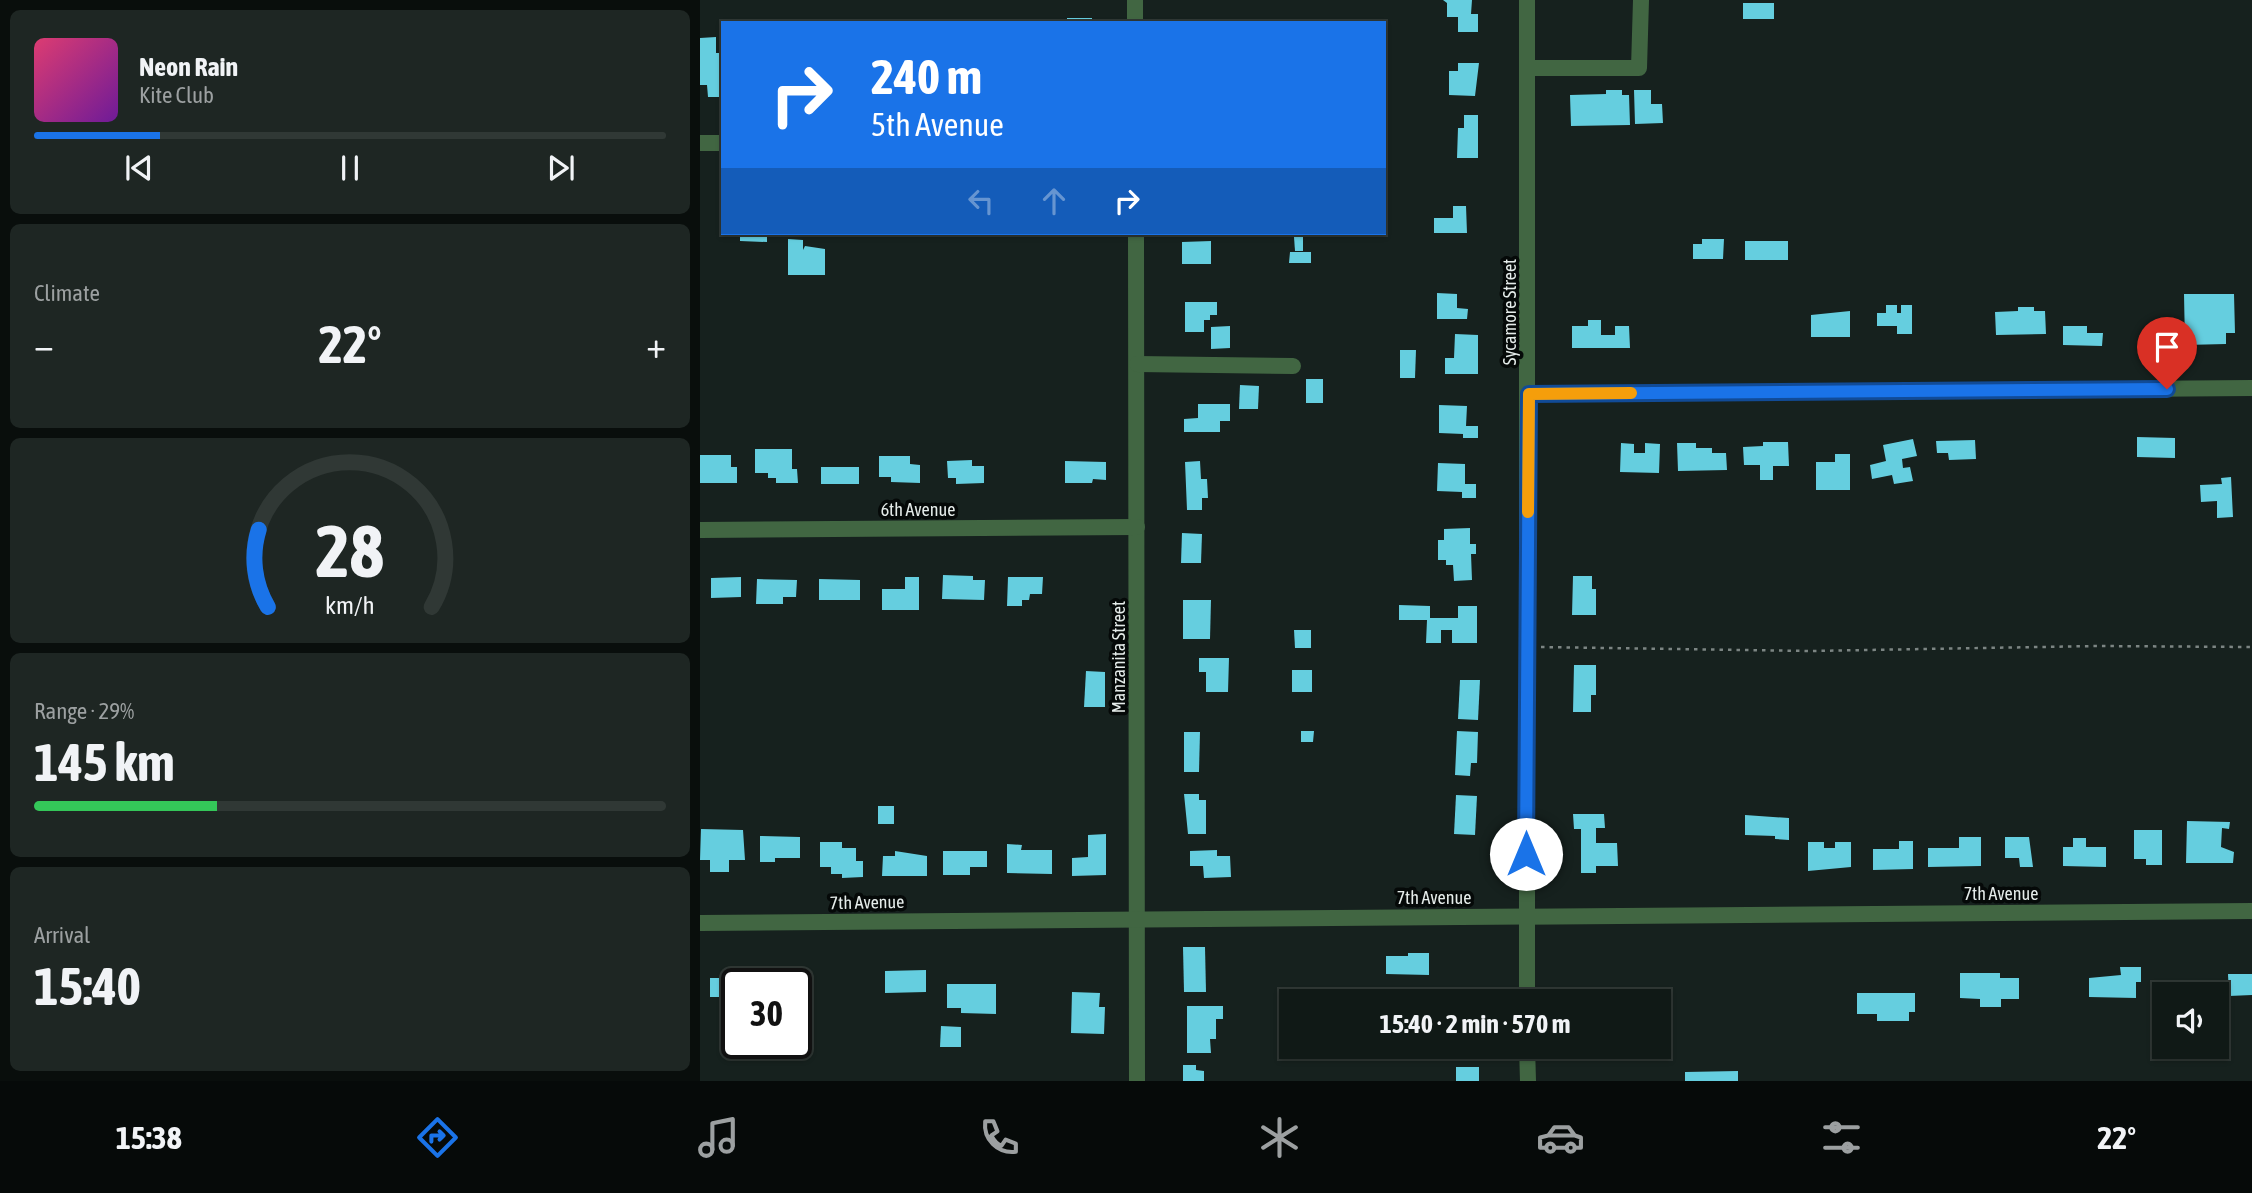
<!DOCTYPE html>
<html lang="en">
<head>
<meta charset="utf-8">
<style>
  :root { --surface:#101916; --page:#1e2623; --text:#f1f3f6; --muted:#9ca0a1; --line:#303835; --accent:#1a73e8 }
  body { margin:0; font-family:"Asap Condensed",sans-serif; background:var(--page); color:var(--text); height:100vh; display:flex; flex-direction:column; font-size:26px; white-space:nowrap }
  * { box-sizing:border-box; margin:0 }
  p { font-size:23px; color:var(--muted) }
  .icon { flex:none; width:38px; height:38px; fill:none; stroke:currentColor; stroke-width:2; stroke-linecap:round; stroke-linejoin:round }
  .map { position:relative; flex:1; overflow:hidden }
  .drawer { display:flex; flex-direction:column; gap:10px; padding:10px; background:#090e0c; width:700px }
  .drawer>* { flex:none }
  .guide { position:absolute; left:21px; top:21px; width:665px; height:214px; border-radius:0px; box-shadow:0 2px 5px #0004,0 0 0 2px var(--line); background:#1a73e8; color:#fff; overflow:hidden }
  .buttons { position:absolute; left:1452px; top:982px; display:grid; gap:14px }
  .buttons a { display:grid; place-items:center; width:77px; height:77px; border-radius:0px; background:var(--surface); box-shadow:0 2px 5px #0004,0 0 0 2px var(--line); font-size:35px }
  .speed { position:absolute; left:21px; top:968px; display:flex; gap:14px; font-size:35px; font-weight:700; text-align:center }
  .speed>* { display:grid; place-content:center; width:91px; height:91px; border-radius:50%; background:var(--surface); box-shadow:0 2px 5px #0004,0 0 0 2px var(--line); line-height:1 }
  .speed .limit { border:4px solid #111; border-radius:10px; background:#fff; color:#111 }
  .pin { position:absolute; display:grid; place-items:center; width:60px; height:60px; color:#fff; margin:-72px -30px; border-radius:50% 50% 50% 0; rotate:-45deg; box-shadow:0 0 7px #0007 }
  .pin .icon { rotate:45deg }
  .me { position:absolute; width:77px; margin:-38px; rotate:0deg; stroke-linejoin:round; filter:drop-shadow(0 0 5px #0008) }
  .turn { display:flex; align-items:center; gap:24px; height:147px; padding:0 35px; font-size:32px }
  .turn .icon { width:91px; height:91px; stroke-width:2.5 }
  .turn b { display:block; font-size:49px; line-height:60px }
  .lanes { display:flex; align-items:center; height:66px; padding:0 35px; background:#0003; justify-content:center; gap:35px; direction:ltr }
  .lanes .off { opacity:.35 }
  .big { font-size:52px; font-weight:700; line-height:1.1 }
  .drawer .tile { flex:1; display:flex; flex-direction:column; justify-content:center; gap:10px; min-width:0; padding:0 24px; border-radius:10px; background:var(--page) }
  .drawer .dial { align-items:center; gap:0 }
  .dial svg { height:182px; overflow:visible; fill:none; stroke:var(--line); stroke-width:7; stroke-linecap:round; text-anchor:middle }
  .dial text { fill:var(--text); stroke:none }
  .song { display:flex; align-items:center; gap:21px }
  .cover { width:84px; height:84px; border-radius:10px; background:linear-gradient(135deg,hsl(340 70% 55%),hsl(280 70% 35%)) }
  .played { height:7px; border-radius:4px; background:linear-gradient(90deg,var(--accent) 20%,var(--line) 20%) }
  .keys { display:flex; justify-content:space-around; direction:ltr }
  .heat { display:flex; justify-content:space-between; align-items:center; font-size:38px; direction:ltr }
  .charge { height:10px; border-radius:5px; background:linear-gradient(90deg,#34c759 29%,var(--line) 0) }
  .trip { position:absolute; left:579px; top:989px; width:392px; height:70px; border-radius:0px; background:var(--surface); box-shadow:0 2px 5px #0004,0 0 0 2px var(--line); font-weight:700; line-height:70px; text-align:center }
  .menu { display:flex; height:112px; justify-content:space-around; align-items:center; background:#060a09; color:var(--muted) }
  .menu .icon { width:49px; height:49px }
  .menu .selected { color:var(--accent) }
  .menu b { font-size:32px; color:var(--text) }
  main { display:flex; flex:1; min-height:0 }
  .map>svg:first-child { display:block }
</style>
</head>
<body>
<main>
<section class="drawer">
<div class="tile">
<div class="song"><i class="cover"></i><div><b>Neon Rain</b><p>Kite Club</p></div></div>
<div class="played"></div>
<div class="keys"><svg class="icon" aria-label="previous" viewBox="0 0 24 24"><path d="M18 5L8 12l10 7zM5 5v14"/></svg><svg class="icon" aria-label="pause" viewBox="0 0 24 24"><path d="M8 5v14M16 5v14"/></svg><svg class="icon" aria-label="next" viewBox="0 0 24 24"><path d="M6 5l10 7-10 7zM19 5v14"/></svg></div>
</div>
<div class="tile"><p>Climate</p>
<div class="heat"><a>−</a><b class="big">22°</b><a>+</a></div>
</div>
<div class="tile dial"><svg viewBox="0 0 100 80">
<path d="M14 69A42 42 0 1 1 86 69"/>
<path d="M14 69A42 42 0 0 1 10 35" stroke="#1a73e8"/>
<text x="50" y="56" font-size="32" font-weight="700">28</text>
<text x="50" y="72" font-size="11">km/h</text>
</svg></div>
<div class="tile"><p>Range · 29%</p><b class="big">145 km</b><div class="charge"></div></div>
<div class="tile"><p>Arrival</p><b class="big">15:40</b></div>
</section>
<div class="map">
<svg width="1552" height="1081" viewBox="0 0 1552 1081">
  <rect width="100%" height="100%" fill="#16211e"/>
  <g fill="#65cedf">
    <path d="M743 0H772L771 14H778V32H758V17H747V3Z"/>
    <rect x="1043" y="3" width="31" height="16"/>
    <rect x="367" y="18" width="25" height="5"/>
    <path d="M16 37V53H20V63H23V97H8L7 85H0V38Z"/>
    <path d="M758 63H779L775 96 749 95V71H758Z"/>
    <path d="M906 90H922V95H929L930 125 871 126 870 95 906 94Z"/>
    <path d="M934 90H951V104H962L963 123 935 124Z"/>
    <path d="M764 115H778V158H757L758 128H764Z"/>
    <path d="M753 206H766L767 233H734V218H753Z"/>
    <path d="M40 233H67V242L40 241Z"/>
    <path d="M603 236V251H595L594 237Z"/>
    <path d="M88 239 103 240V250L105 246 125 249V275H88Z"/>
    <path d="M1002 239H1024L1023 259H993V244H1002Z"/>
    <path d="M511 241V264H482V242Z"/>
    <rect x="1045" y="241" width="43" height="19"/>
    <path d="M590 252H611V263H589Z"/>
    <path d="M737 293 757 294V308L768 309 767 319H737Z"/>
    <path d="M1484 294H1534L1535 333H1526V344L1485 345Z"/>
    <path d="M485 302H517V315H510V320H504V332H485Z"/>
    <path d="M1186 305H1197V313H1201V305H1212V334H1197V326H1177V313H1186Z"/>
    <path d="M1318 307H1334V311H1345L1346 334 1296 335 1295 312 1318 311Z"/>
    <path d="M1150 311V337H1111V315Z"/>
    <path d="M888 320H901V335H915V326H929L930 348H872V326H888Z"/>
    <path d="M530 326V348L511 349V327Z"/>
    <path d="M1363 326H1387V333H1403L1402 346 1363 345Z"/>
    <path d="M755 334 778 335V374H745V358H754Z"/>
    <path d="M700 350H716L715 378H700Z"/>
    <rect x="606" y="379" width="17" height="24"/>
    <path d="M540 385 559 386 558 409H539Z"/>
    <path d="M498 404H530V421H520V432H484V419L498 418Z"/>
    <path d="M739 405 767 406 766 426H778V438H763V434L739 433Z"/>
    <path d="M1437 437 1475 438V458L1437 457Z"/>
    <path d="M1213 439 1217 456 1202 459 1203 468 1210 467 1213 481 1194 484 1192 475 1172 479 1170 465 1186 461 1183 445Z"/>
    <path d="M1275 440 1276 459 1249 460 1248 453H1237L1236 441Z"/>
    <path d="M1063 442H1088L1089 466H1073V480H1060V465H1044L1043 447 1063 446Z"/>
    <path d="M921 443 934 444V453H945V443L960 444 959 473 920 472Z"/>
    <path d="M977 443H996V448H1012V453H1026L1027 470 978 471Z"/>
    <path d="M55 449H92V469H97L98 483H76V478H68V473H55Z"/>
    <path d="M1135 454H1150V490H1116V462H1135Z"/>
    <path d="M0 455H31V467H37V483H0Z"/>
    <path d="M179 456H210V464L220 465V483L191 482V477H179Z"/>
    <path d="M272 460V466H284V483L256 484V478H248L247 461Z"/>
    <path d="M365 461 406 462V480L393 479 392 483H365Z"/>
    <path d="M500 461 501 479H507L508 498H502V510H487L485 462Z"/>
    <path d="M738 463 765 464V484H776V498H762V492L737 491Z"/>
    <rect x="121" y="467" width="38" height="17"/>
    <path d="M1531 477 1533 517 1517 518V501L1501 502 1500 485 1522 484 1521 478Z"/>
    <path d="M770 528V544H776V554H771L772 580 754 581 753 565H746V560H738V540H744V529Z"/>
    <path d="M482 533 502 534 501 563H481Z"/>
    <path d="M243 575 273 576V580H285L284 600 242 599Z"/>
    <path d="M873 576H892V589H896V615H872Z"/>
    <path d="M41 577V597L11 598V578Z"/>
    <path d="M205 577H219V610H182V589H205Z"/>
    <path d="M308 577H343L342 594H330L329 600H322V606H307Z"/>
    <path d="M57 579 97 580 96 597H83V604H56Z"/>
    <path d="M119 579 160 580V600H119Z"/>
    <path d="M483 600H511L510 639H483Z"/>
    <path d="M699 605 730 606V618H758V606H777V643H752V630H741V643H726L727 620H699Z"/>
    <path d="M594 630H611V648H595Z"/>
    <path d="M499 658H529L528 692H506V672H499Z"/>
    <path d="M874 665H896V695H891V712H873Z"/>
    <rect x="592" y="670" width="20" height="22"/>
    <path d="M386 671 405 672V707H384Z"/>
    <path d="M760 680H780L778 720 758 719Z"/>
    <path d="M601 731H614L613 742H601Z"/>
    <path d="M757 731 778 732 777 763H771L770 776 755 775Z"/>
    <path d="M484 732H500L499 772H484Z"/>
    <path d="M484 794H499V800H506V834H488Z"/>
    <path d="M756 795 777 796 775 835 754 834Z"/>
    <rect x="178" y="806" width="16" height="18"/>
    <path d="M873 814H904L905 828H896V843H917L918 866H896V873H881V829H874Z"/>
    <path d="M1045 815 1089 818V840L1075 839V836L1045 835Z"/>
    <path d="M1487 821 1530 822 1529 829 1522 828 1521 847 1534 852 1533 863H1486Z"/>
    <path d="M1 829 43 830 45 860H29V872H10V860H0Z"/>
    <path d="M1434 830H1462V865H1446V859H1434Z"/>
    <path d="M406 834V875L372 876V858L388 857V835Z"/>
    <path d="M60 836 100 837V858H75V862H60Z"/>
    <path d="M1259 837H1281V866L1228 867V848H1259Z"/>
    <path d="M1305 837H1329L1333 867H1320L1319 858H1305Z"/>
    <path d="M1373 838H1386V847H1406V867L1363 866V847H1373Z"/>
    <path d="M1199 841H1213V869L1173 870V849H1199Z"/>
    <path d="M120 842H142V848H156V861H163V877L142 878V874H131V867H120Z"/>
    <path d="M1108 842H1124V848H1135V842H1151V867L1108 871Z"/>
    <path d="M307 844 322 845 321 850H352V874L307 873Z"/>
    <path d="M517 850V856H530L531 877 504 878 503 866H490V851Z"/>
    <path d="M195 851 227 856V876H182L183 856H195Z"/>
    <path d="M243 851H287V867H270V875H243Z"/>
    <path d="M483 947H505L506 992H484Z"/>
    <path d="M708 953H729V975L686 974V956H708Z"/>
    <path d="M1420 967H1441V982H1436V998L1389 997V978L1421 975Z"/>
    <path d="M226 970V992L185 993V971Z"/>
    <path d="M36 971H50V984H37V997H10V978H36Z"/>
    <path d="M1260 973H1300V978H1319V999H1301V1007H1280V999L1260 998Z"/>
    <path d="M1528 974H1552V995L1529 996Z"/>
    <path d="M247 984H296V1014L261 1013V1008H247Z"/>
    <path d="M96 986 112 987 111 1011H96Z"/>
    <path d="M372 992 400 993 399 1007H405L404 1034 371 1033Z"/>
    <path d="M1157 993H1215V1012H1209V1021H1177V1014H1157Z"/>
    <path d="M487 1006H523V1019H516V1039H510L511 1053H487Z"/>
    <path d="M241 1026 261 1027V1047H240Z"/>
    <path d="M764 1046H780V1051L764 1052Z"/>
    <path d="M86 1049 107 1050 106 1059H86Z"/>
    <path d="M483 1065H496V1070L504 1071V1081H483Z"/>
    <rect x="756" y="1067" width="23" height="14"/>
    <path d="M1038 1071V1081H985V1072Z"/>
  </g>
  <g fill="none" stroke-linecap="round" stroke-linejoin="round">
    <path stroke="#7c8583" stroke-width="2.5" stroke-dasharray="3.5 5" stroke-linecap="butt" d="M841 647 1110 651 1396 646 1552 647"/>
    <g stroke="#416642" stroke-width="16">
      <path d="M435 0V23"/>
      <path d="M827 68H939L941 0"/>
      <path d="M0 143H23"/>
      <path d="M436 233 437 1081"/>
      <path d="M437 364 593 366"/>
      <path d="M829 394 1552 388"/>
      <path d="M0 530 437 527"/>
      <path d="M0 923 1552 911"/>
      <path d="M827 1001V0"/>
      <path d="M827 1046 828 1081"/>
    </g>
  </g>
  <g fill="none" stroke-linecap="round" stroke-linejoin="round">
    <defs>
      <path id="route" d="M826 854 829 394 1467 389"/>
    </defs>
    <use href="#route" stroke="#114b97" stroke-width="18"/>
    <use href="#route" stroke="#1a73e8" stroke-width="12"/>
    <path stroke="#f59e0b" stroke-width="12" d="M828 512 829 394 931 393"/>
  </g>
  <g text-anchor="middle" dominant-baseline="central" stroke-width="7" stroke-linejoin="round" paint-order="stroke">
    <g font-size="18" fill="#e5ecea" stroke="#050908">
      <text transform="translate(809 312) rotate(-90)">Sycamore Street</text>
      <text x="218" y="509">6th Avenue</text>
      <text transform="translate(418 657) rotate(-90)">Manzanita Street</text>
      <text x="1301" y="893">7th Avenue</text>
      <text x="734" y="897">7th Avenue</text>
      <text transform="translate(167 902) rotate(-1)">7th Avenue</text>
    </g>
  </g>
</svg>
<div class="buttons">
<a><svg class="icon" aria-label="sound" viewBox="0 0 24 24"><path d="M4 9h4l5-4v14l-5-4H4zM17 9q2 3 0 6"/></svg></a>
</div>
<div class="speed"><div class="limit">30</div></div>
<div class="pin" style="left:1467px;top:389px;background:#d93025"><svg class="icon" aria-label="arrive" viewBox="0 0 24 24"><path d="M6 21V4h12l-3 4 3 4H6"/></svg></div>
<svg class="me" style="left:826px;top:854px" viewBox="-20 -20 40 40"><circle r="19" fill="#fff"/><path d="M0-13L10 11 0 6-10 11z" fill="#1a73e8"/></svg>
<div class="trip">15:40 · 2 min · 570 m</div>
<div class="guide">
<div class="turn"><svg class="icon" aria-label="right" viewBox="0 0 24 24"><path d="M7 20v-9h11M14 6l5 5-5 5"/></svg><div><b>240 m</b>5th Avenue</div></div>
<div class="lanes"><svg class="icon off" aria-label="left" viewBox="0 0 24 24"><path d="M17 20v-9H6M10 6l-5 5 5 5"/></svg><svg class="icon off" aria-label="ahead" viewBox="0 0 24 24"><path d="M12 20V5M6 11l6-6 6 6"/></svg><svg class="icon" aria-label="right" viewBox="0 0 24 24"><path d="M7 20v-9h11M14 6l5 5-5 5"/></svg></div>
</div>
</div>
</main>
<nav class="menu">
<b>15:38</b>
<svg class="icon selected" aria-label="directions" viewBox="0 0 24 24"><path d="M12 3l9 9-9 9-9-9zM9 14v-3h6M13 9l2 2-2 2"/></svg>
<svg class="icon" aria-label="music" viewBox="0 0 24 24"><path d="M9 18V5l10-2v13"/><circle cx="6" cy="18" r="3"/><circle cx="16" cy="16" r="3"/></svg>
<svg class="icon" aria-label="phone" viewBox="0 0 24 24"><path d="M5 4h4l2 5-3 2q2 4 5 5l2-3 5 2v4C11 20 4 13 5 4z"/></svg>
<svg class="icon" aria-label="climate" viewBox="0 0 24 24"><path d="M12 3v18M4 7l16 10M4 17L20 7"/></svg>
<svg class="icon" aria-label="car" viewBox="0 0 24 24"><path d="M5 17H2v-5l4-1 3-4h7l3 4 3 1v5h-3M9 17h6M6 11h13"/><circle cx="7" cy="17" r="2"/><circle cx="17" cy="17" r="2"/></svg>
<svg class="icon" aria-label="filters" viewBox="0 0 24 24"><path d="M4 7h16M4 17h16"/><circle cx="9" cy="7" r="2"/><circle cx="15" cy="17" r="2"/></svg>
<b>22°</b>
</nav>
</body>
</html>
